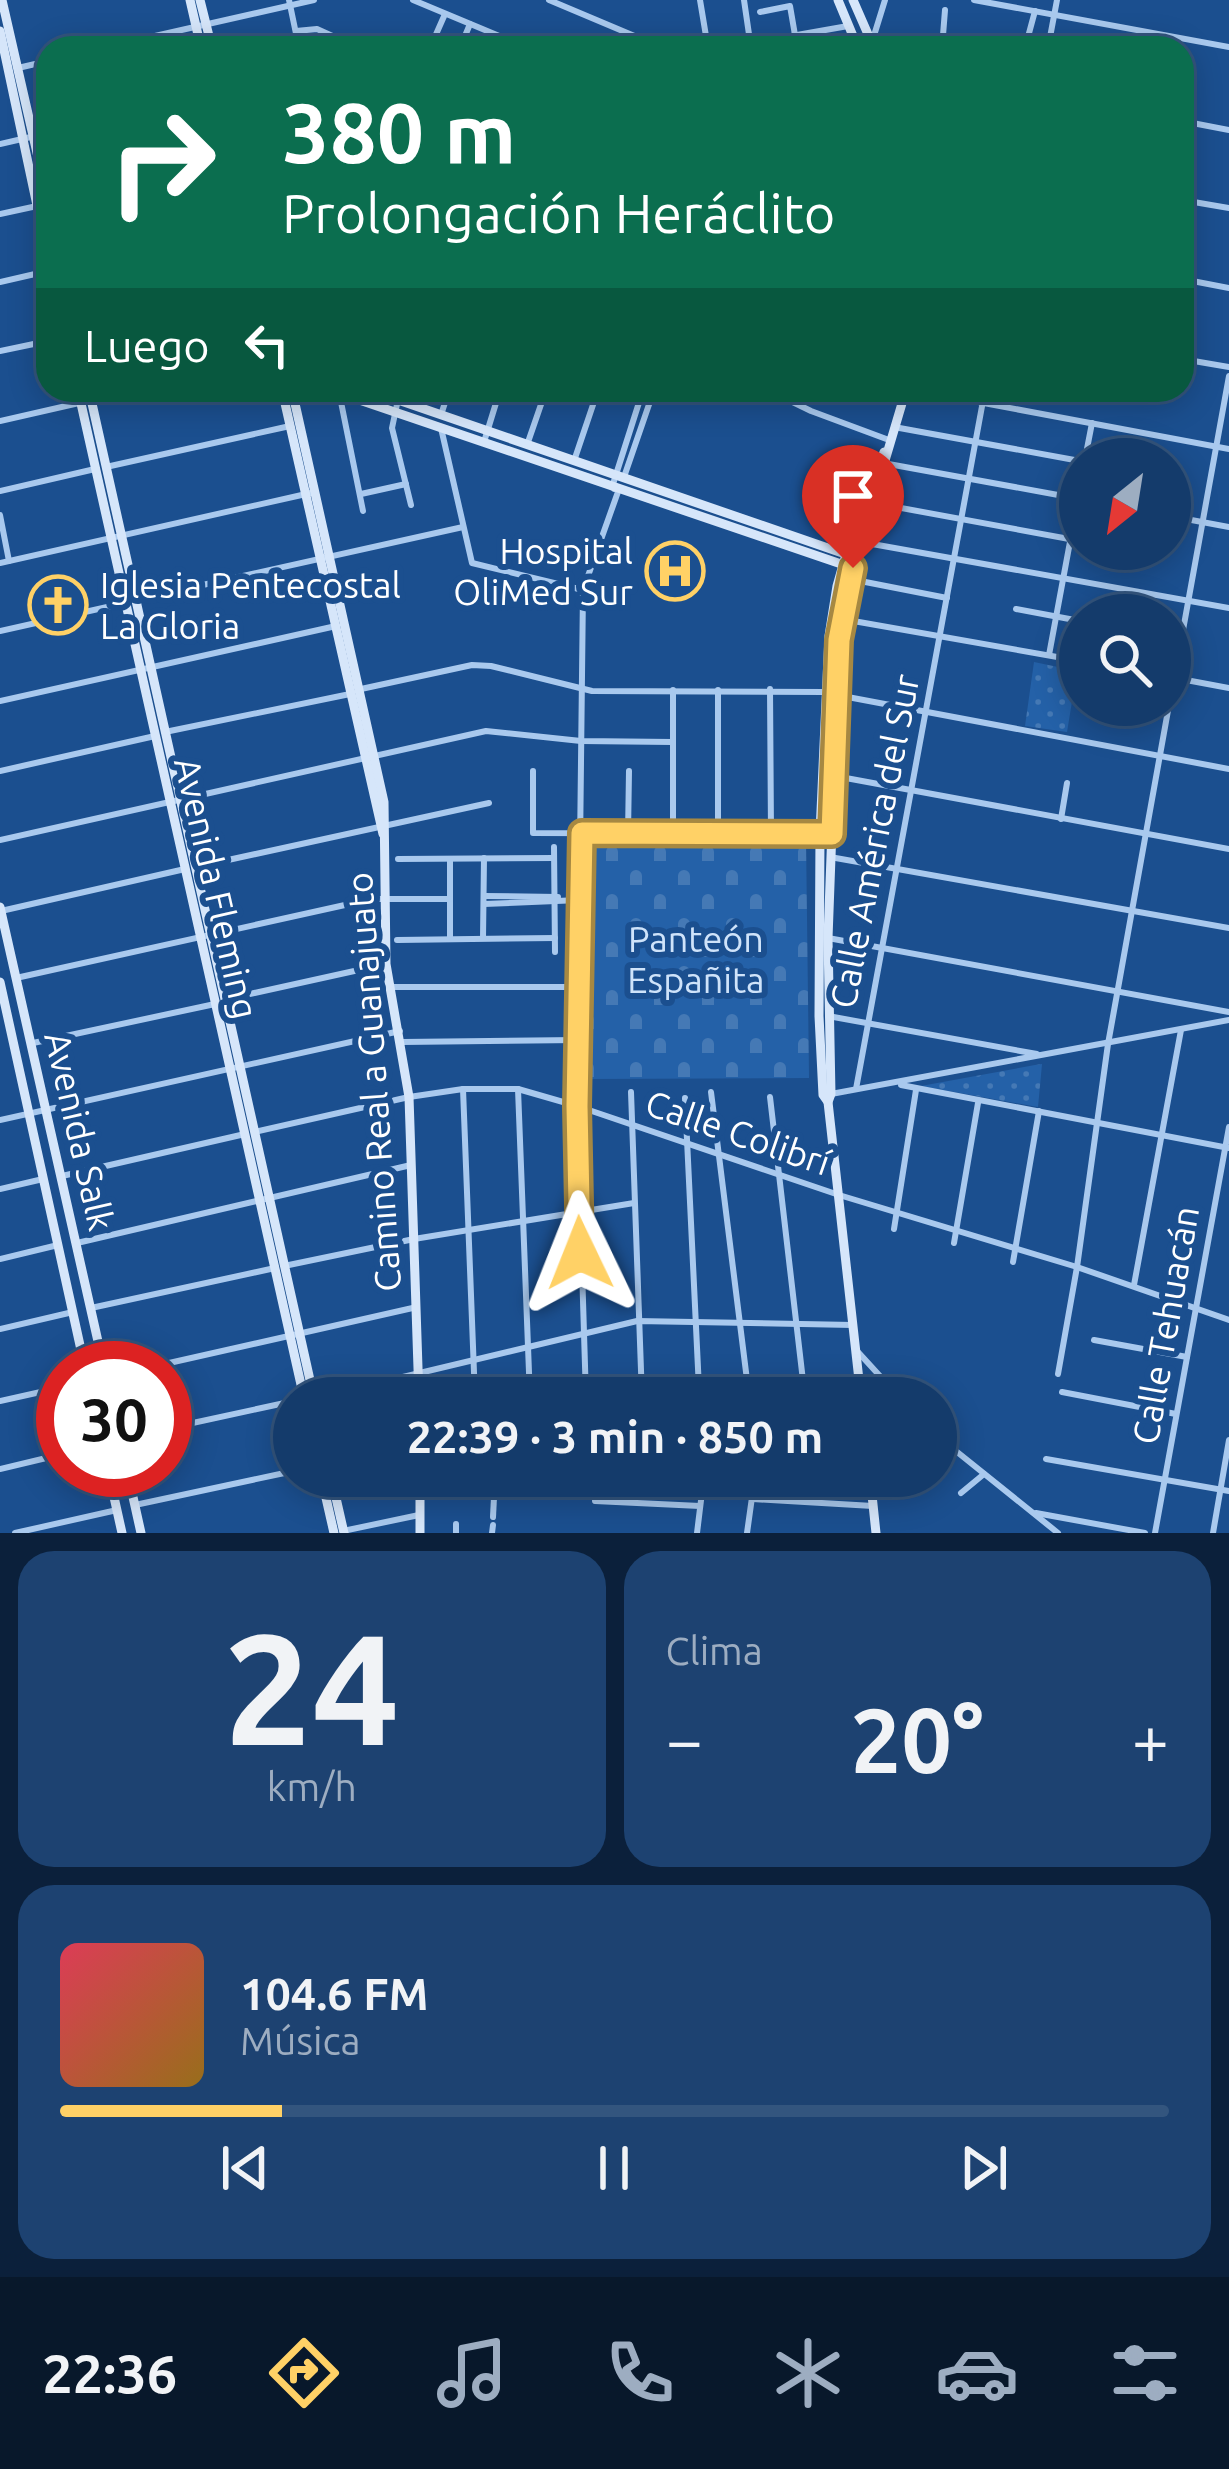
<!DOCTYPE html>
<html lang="es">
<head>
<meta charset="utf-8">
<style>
  :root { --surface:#143b6b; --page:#1d4271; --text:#f1f3f6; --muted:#9dadc1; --line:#33557e; --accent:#ffd166 }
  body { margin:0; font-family:Ubuntu,sans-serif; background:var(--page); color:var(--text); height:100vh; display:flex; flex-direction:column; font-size:45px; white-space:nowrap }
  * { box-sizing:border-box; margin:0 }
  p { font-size:39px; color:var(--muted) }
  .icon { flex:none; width:66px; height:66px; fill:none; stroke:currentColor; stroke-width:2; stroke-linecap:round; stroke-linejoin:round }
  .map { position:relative; height:1533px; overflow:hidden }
  .side { display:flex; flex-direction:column; gap:18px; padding:18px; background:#0b203b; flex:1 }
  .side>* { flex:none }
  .hud { position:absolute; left:36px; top:36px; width:1158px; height:366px; border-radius:36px; box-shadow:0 6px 30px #0003,0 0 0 3px var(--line); background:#0b6e4f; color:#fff; overflow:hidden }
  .needle { width:78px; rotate:210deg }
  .fabs { position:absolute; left:1059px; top:438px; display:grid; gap:24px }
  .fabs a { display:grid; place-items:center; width:132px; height:132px; border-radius:50%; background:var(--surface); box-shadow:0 6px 30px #0003,0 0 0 3px var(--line); font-size:60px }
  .speed { position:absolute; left:36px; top:1341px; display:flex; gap:24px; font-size:60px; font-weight:700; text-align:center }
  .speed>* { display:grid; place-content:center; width:156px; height:156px; border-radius:50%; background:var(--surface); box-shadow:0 6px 30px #0003,0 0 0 3px var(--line); line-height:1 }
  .speed .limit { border:18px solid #d22; background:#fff; color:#111 }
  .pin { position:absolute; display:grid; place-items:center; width:102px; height:102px; color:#fff; margin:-123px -51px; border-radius:50% 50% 50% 0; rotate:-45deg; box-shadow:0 0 12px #0007 }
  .pin .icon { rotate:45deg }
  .me { position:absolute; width:132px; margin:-66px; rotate:358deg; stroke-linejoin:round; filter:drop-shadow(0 0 9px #0008) }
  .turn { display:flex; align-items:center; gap:42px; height:252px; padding:0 48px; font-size:54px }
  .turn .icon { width:156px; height:156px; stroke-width:2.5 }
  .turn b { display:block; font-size:84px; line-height:102px }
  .then { display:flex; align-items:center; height:114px; padding:0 48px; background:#0003; gap:24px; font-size:45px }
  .big { font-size:90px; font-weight:600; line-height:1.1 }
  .side .card { flex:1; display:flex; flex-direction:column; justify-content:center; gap:18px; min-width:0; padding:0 42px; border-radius:36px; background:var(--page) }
  .side .dial { align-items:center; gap:0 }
  .dial b { font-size:156px; line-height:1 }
  .song { display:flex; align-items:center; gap:36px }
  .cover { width:144px; height:144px; border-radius:18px; background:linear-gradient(135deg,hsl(350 70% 55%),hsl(40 70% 35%)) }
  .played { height:12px; border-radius:6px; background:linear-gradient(90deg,var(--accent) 20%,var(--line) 20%) }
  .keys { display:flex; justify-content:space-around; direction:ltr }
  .heat { display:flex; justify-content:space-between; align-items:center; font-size:66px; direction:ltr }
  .side .tiles { flex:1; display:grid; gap:18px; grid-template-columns:1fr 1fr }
  .card:last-child { grid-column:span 2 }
  .trip { position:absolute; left:273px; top:1377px; width:684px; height:120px; border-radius:60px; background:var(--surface); box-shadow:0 6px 30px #0003,0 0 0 3px var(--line); font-weight:600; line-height:120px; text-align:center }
  .tabs { display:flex; height:192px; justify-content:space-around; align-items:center; background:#08182b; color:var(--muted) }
  .tabs .icon { width:84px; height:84px }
  .tabs .selected { color:var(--accent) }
  .tabs b { font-size:54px; color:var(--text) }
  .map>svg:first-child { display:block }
</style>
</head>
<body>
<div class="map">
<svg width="1229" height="1533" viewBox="0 0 1229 1533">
  <defs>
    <pattern id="grass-dots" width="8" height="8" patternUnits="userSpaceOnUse" patternTransform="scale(3)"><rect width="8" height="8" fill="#2461a8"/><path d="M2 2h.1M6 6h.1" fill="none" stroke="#4579b5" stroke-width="1.8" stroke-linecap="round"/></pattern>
    <pattern id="cemetery-stones" width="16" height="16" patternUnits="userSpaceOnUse" patternTransform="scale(3)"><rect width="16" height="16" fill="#2461a8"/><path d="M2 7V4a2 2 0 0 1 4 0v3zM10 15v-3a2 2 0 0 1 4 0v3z" fill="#4579b5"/></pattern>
  </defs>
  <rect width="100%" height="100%" fill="#1b4f8f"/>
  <g fill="url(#grass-dots)">
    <path d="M1034 662 1077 671 1067 732 1025 726Z"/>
    <path d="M1042 1064 1038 1107 921 1086 1035 1065Z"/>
  </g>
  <path fill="url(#cemetery-stones)" d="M806 839 809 1078 583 1079 584 841Z"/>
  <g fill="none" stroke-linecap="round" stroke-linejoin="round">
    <g stroke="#a9c9ee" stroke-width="6">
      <path d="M289 0 299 48"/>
      <path d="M413 0 528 48"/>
      <path d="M549 0 663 48"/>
      <path d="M700 0 708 48"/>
      <path d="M744 0 751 48"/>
      <path d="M974 0 1229 47"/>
      <path d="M760 12 790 6 795 35"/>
      <path d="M296 31 317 29 359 48"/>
      <path d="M396 41 412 48"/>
      <path d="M763 41 848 26"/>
      <path d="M872 42 885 0"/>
      <path d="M102 48 314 0"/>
      <path d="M430 48 445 14"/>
      <path d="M460 48 470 24"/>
      <path d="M942 48 945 10"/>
      <path d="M1025 48 1035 11"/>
      <path d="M1048 48 1057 0"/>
      <path d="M18 68 48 61"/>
      <path d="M1182 121 1229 130"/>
      <path d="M0 144 48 133"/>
      <path d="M1182 200 1229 208"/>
      <path d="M0 214 37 206"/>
      <path d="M1182 279 1229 288"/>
      <path d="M0 282 48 271"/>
      <path d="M0 351 48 341"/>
      <path d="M1182 359 1229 367"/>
      <path d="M400 390 392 428 411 505"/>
      <path d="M768 390 811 411 889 440"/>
      <path d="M914 390 1229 449"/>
      <path d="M343 391 341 402 363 511"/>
      <path d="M441 415 449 390"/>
      <path d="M0 421 136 390"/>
      <path d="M894 427 1080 461"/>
      <path d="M441 428 472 563 583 590"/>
      <path d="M484 442 500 390"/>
      <path d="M527 445 546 390"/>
      <path d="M1085 459 1092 423"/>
      <path d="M574 461 598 390"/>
      <path d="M883 463 1080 499"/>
      <path d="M106 467 290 426"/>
      <path d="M624 477 654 390"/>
      <path d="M614 489 613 484 643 390"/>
      <path d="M0 491 95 469"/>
      <path d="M361 494 406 484"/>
      <path d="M874 503 1080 541"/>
      <path d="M0 515 9 561"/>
      <path d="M1170 516 1229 527"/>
      <path d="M861 542 1229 608"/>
      <path d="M1126 549 1161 555"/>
      <path d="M0 563 315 492"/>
      <path d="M850 579 947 598"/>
      <path d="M135 600 463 527"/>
      <path d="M1016 609 1080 621"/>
      <path d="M842 619 1080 661"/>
      <path d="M0 631 125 603"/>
      <path d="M1049 655 1080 488"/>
      <path d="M1170 677 1229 688"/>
      <path d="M361 689 472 665 491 666 592 691 825 692"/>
      <path d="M770 689 771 833"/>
      <path d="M837 695 1229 769"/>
      <path d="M0 701 336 626"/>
      <path d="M1170 702 1229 376"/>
      <path d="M165 732 350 694"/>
      <path d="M0 771 155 736"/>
      <path d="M533 771V833L832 834"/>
      <path d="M835 776 1229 849"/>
      <path d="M1061 819 1067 783"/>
      <path d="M673 833V690"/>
      <path d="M718 833V690"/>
      <path d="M628 834 629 771"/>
      <path d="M0 840 486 731 581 741 672 742"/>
      <path d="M554 847 555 952"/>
      <path d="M830 857 1229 928"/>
      <path d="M398 859 554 858"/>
      <path d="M450 859V939"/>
      <path d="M196 867 489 803"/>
      <path d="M484 896 558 897"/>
      <path d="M484 904 580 900"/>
      <path d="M1 911 185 869"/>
      <path d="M483 938 484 858"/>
      <path d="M828 938 1229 1012"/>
      <path d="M397 940 555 938"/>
      <path d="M16 978 372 899H450"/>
      <path d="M390 987H578"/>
      <path d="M227 999 386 964"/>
      <path d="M828 1016 1037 1054"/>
      <path d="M402 1042 578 1040"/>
      <path d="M33 1043 215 1004"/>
      <path d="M901 1085 1229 1148"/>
      <path d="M463 1089 475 1398"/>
      <path d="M518 1089 530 1398"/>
      <path d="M856 1089 985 390"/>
      <path d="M631 1092 642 1398"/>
      <path d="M711 1092 747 1380 746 1391 739 1398"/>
      <path d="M831 1094 1229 1020"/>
      <path d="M770 1097 805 1398"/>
      <path d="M685 1098 699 1389 706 1398"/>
      <path d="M0 1120 400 1031"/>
      <path d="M254 1132 409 1097 463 1089H518L577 1106 839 1195 1077 1267 1229 1320"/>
      <path d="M62 1176 245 1134"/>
      <path d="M0 1189 43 1179"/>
      <path d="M894 1229 916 1090"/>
      <path d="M77 1243 411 1165"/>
      <path d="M954 1243 978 1103"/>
      <path d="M0 1259 58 1245"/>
      <path d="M1013 1262 1039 1111"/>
      <path d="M284 1266 414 1239 634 1203"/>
      <path d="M1134 1285 1181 1030"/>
      <path d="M91 1308 275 1268"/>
      <path d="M0 1329 73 1312"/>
      <path d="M1094 1340 1187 1357"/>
      <path d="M858 1352 900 1398"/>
      <path d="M147 1368 417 1307"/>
      <path d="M1058 1374 1077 1267 1108 1044 1169 705"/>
      <path d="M1062 1392 1176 1414"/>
      <path d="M315 1398 637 1321 853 1325"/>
      <path d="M586 1398 577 1106 583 590 619 489"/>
      <path d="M0 1401 63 1387"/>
      <path d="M165 1429 294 1401"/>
      <path d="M936 1435 1058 1533"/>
      <path d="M1046 1459 1229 1491"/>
      <path d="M0 1469 63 1454"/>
      <path d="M420 1493 494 1494"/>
      <path d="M961 1493 984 1474"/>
      <path d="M753 1499 873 1506"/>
      <path d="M595 1501 700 1506"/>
      <path d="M135 1505 294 1471"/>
      <path d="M1036 1513 1145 1533"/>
      <path d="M493 1517 495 1477"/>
      <path d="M343 1531 419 1515"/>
      <path d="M15 1533 117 1510"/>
      <path d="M456 1533V1524"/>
      <path d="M492 1533 493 1525"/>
      <path d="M697 1533 704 1476"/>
      <path d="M747 1533 755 1476"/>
      <path d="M1155 1533 1229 1127"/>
      <path d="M1213 1533 1229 1440"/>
    </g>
    <g stroke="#d6e6fa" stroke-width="9">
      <path d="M2 0 48 201"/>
      <path d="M190 0 201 48"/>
      <path d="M200 0 212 48"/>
      <path d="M838 0 858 48"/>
      <path d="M853 0 874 48"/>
      <path d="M0 31 48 257"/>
      <path d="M78 390 304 1398"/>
      <path d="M89 390 314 1398"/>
      <path d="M282 390 383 834"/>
      <path d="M292 390 384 802 386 964 409 1097 419 1398"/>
      <path d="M330 390 847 566"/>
      <path d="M369 390 851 556"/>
      <path d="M0 907 104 1368"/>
      <path d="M0 982 85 1368"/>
      <path d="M828 1102 823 1095 819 1016 820 833 829 636 837 586 849 544 884 452"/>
      <path d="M861 1398 828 1102 831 1094 828 938 839 640 853 568 906 390"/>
      <path d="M108 1470 122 1533"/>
      <path d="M127 1470 141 1533"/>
      <path d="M321 1476 334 1533"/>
      <path d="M331 1476 344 1533"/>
      <path d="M870 1476 876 1533"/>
      <path d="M420 1533V1476"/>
    </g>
  </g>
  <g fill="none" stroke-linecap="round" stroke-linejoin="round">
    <defs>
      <path id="route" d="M580 1253 577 1106 582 833 832 834 839 640 853 568"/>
    </defs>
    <use href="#route" stroke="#a68842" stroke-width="30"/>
    <use href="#route" stroke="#ffd166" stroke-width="21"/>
  </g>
  <defs>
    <symbol id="hospital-ring" viewBox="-11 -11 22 22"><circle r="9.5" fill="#1b4f8f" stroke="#ffd166" stroke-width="1.5"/><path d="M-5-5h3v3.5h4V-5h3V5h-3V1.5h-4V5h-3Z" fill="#ffd166"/></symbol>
    <symbol id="church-ring" viewBox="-11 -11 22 22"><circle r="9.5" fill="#1b4f8f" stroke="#ffd166" stroke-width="1.5"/><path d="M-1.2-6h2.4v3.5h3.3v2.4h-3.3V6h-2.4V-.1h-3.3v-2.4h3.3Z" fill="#ffd166"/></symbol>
  </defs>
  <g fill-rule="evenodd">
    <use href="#hospital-ring" x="642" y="538" width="66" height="66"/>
    <use href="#church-ring" x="25" y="572" width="66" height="66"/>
  </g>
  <g text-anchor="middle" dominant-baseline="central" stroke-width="12" stroke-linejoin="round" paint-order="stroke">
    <g font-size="36" fill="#fff" stroke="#1b4f8f" text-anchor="end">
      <text x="633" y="550">Hospital<tspan x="633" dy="41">OliMed Sur</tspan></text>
      <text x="100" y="584" text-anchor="start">Iglesia Pentecostal<tspan x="100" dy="41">La Gloria</tspan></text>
    </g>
    <g font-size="36" fill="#fff" stroke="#1b4f8f">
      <text transform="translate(874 841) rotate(-79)">Calle América del Sur</text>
      <text transform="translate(217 888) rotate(77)">Avenida Fleming</text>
      <text transform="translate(373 1082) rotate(-94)">Camino Real a Guanajuato</text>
      <text transform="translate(80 1131) rotate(77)">Avenida Salk</text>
      <text transform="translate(738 1132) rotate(19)">Calle Colibrí</text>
      <text transform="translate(1165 1325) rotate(-80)">Calle Tehuacán</text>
    </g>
    <g font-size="36" fill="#cfe3fa" stroke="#1b4f8f">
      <text x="696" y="938">Panteón<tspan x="696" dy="41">Españita</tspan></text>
    </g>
  </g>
</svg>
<div class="fabs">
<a><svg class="needle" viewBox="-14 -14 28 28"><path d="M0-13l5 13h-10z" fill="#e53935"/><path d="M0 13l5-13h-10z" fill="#9dadc1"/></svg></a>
<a><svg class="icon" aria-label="search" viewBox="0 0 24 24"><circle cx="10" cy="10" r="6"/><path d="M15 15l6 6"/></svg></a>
</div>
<div class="speed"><div class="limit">30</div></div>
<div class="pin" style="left:853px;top:568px;background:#d93025"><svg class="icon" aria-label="arrive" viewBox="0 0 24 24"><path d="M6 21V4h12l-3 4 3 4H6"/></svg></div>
<svg class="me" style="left:580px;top:1253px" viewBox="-20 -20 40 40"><path d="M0-17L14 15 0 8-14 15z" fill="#ffd166" stroke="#fff" stroke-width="4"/></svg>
<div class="trip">22:39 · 3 min · 850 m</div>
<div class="hud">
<div class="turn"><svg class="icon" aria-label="right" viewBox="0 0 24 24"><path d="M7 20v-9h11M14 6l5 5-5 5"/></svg><div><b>380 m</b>Prolongación Heráclito</div></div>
<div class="then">Luego<svg class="icon" aria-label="left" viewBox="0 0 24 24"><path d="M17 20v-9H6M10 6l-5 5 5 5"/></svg></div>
</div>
</div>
<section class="side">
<div class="tiles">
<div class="card dial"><b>24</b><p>km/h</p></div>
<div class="card"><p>Clima</p>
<div class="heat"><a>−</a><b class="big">20°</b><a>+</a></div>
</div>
<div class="card">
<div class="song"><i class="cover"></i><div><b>104.6 FM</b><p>Música</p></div></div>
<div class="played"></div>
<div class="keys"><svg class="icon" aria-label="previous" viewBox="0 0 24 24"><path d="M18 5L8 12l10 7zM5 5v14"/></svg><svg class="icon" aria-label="pause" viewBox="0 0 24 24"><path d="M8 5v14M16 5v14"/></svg><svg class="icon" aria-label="next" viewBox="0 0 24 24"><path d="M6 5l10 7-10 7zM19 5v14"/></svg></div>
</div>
</div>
</section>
<nav class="tabs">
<b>22:36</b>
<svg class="icon selected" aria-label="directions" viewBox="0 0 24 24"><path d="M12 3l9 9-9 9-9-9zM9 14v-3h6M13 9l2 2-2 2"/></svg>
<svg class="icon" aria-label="music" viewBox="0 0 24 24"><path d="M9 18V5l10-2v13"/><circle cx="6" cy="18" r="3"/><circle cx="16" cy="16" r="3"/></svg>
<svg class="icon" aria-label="phone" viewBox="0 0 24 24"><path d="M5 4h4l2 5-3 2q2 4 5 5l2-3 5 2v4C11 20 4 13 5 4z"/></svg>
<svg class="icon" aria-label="climate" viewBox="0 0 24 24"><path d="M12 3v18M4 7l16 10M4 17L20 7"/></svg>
<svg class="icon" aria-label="car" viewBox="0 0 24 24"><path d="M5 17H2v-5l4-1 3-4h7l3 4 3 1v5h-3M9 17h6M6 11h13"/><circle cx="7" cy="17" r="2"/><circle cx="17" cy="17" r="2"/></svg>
<svg class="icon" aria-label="filters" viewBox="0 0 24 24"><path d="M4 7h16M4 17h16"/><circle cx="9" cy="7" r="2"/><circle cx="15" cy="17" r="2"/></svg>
</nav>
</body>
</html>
